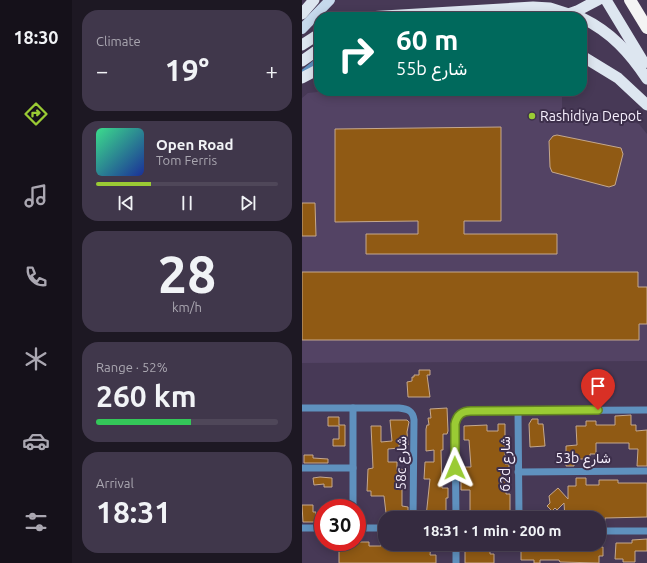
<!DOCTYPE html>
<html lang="en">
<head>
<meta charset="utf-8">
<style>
  :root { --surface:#352b40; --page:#40374b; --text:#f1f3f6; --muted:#aaa7b1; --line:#4f4759; --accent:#9acb34 }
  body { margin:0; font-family:Ubuntu,Vazirmatn,sans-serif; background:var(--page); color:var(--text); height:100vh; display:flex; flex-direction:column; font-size:15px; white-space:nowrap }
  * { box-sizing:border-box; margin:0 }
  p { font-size:13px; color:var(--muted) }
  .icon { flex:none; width:22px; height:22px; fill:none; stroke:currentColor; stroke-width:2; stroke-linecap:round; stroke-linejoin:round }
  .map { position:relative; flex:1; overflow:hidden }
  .sheet { display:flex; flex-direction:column; gap:10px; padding:10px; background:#1d1823; width:230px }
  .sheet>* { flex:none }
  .top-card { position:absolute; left:12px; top:12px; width:273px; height:84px; border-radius:16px; box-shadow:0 2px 10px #0003,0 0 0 1px var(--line); background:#00695c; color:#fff; overflow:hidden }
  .speed { position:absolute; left:12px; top:499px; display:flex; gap:8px; font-size:20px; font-weight:700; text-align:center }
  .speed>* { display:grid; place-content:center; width:52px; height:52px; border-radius:50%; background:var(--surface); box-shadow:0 2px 10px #0003,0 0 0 1px var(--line); line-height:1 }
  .speed .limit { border:6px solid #d22; background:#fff; color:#111 }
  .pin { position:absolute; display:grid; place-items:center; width:34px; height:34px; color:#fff; margin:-41px -17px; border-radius:50% 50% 50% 0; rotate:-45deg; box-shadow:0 0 4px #0007 }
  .pin .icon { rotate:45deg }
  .me { position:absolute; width:44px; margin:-22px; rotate:359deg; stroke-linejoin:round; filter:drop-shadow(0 0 3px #0008) }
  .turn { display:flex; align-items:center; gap:14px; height:84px; padding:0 16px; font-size:18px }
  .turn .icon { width:52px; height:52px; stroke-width:2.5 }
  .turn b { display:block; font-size:28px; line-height:34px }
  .big { font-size:30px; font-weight:600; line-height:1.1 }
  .sheet .tile { flex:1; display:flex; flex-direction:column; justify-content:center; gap:6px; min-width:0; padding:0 14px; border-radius:16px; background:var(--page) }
  .sheet .dial { align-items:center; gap:0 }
  .dial b { font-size:52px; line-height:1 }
  .song { display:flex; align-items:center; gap:12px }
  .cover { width:48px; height:48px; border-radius:6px; background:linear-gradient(135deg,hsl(150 70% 55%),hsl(230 70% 35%)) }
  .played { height:4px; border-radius:2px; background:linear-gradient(90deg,var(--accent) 30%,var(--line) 30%) }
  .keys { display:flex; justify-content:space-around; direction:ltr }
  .heat { display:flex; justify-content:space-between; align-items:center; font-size:22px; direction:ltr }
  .charge { height:6px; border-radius:3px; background:linear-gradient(90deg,#34c759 52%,var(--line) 0) }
  .trip { position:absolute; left:76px; top:511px; width:228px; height:40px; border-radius:16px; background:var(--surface); box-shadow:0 2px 10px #0003,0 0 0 1px var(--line); font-weight:600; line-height:40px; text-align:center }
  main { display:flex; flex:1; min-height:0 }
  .dock { display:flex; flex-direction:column; width:72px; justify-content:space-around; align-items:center; background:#15111a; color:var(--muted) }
  .dock .icon { width:28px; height:28px }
  .dock .current { color:var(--accent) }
  .dock b { font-size:18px; color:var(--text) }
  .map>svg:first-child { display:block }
</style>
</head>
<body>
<main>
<nav class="dock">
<b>18:30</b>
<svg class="icon current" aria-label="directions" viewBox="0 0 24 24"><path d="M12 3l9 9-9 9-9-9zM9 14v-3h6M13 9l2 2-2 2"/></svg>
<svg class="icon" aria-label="music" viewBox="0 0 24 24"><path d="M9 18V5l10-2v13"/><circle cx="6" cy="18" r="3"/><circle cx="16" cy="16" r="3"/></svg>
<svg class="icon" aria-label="phone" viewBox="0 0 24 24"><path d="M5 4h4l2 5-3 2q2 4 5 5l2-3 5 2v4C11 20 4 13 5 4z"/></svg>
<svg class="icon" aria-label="climate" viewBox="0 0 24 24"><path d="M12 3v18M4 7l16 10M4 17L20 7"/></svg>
<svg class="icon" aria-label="car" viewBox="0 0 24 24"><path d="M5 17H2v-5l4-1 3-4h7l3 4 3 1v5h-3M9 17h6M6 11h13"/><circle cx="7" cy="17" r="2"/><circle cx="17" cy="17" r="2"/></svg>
<svg class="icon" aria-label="filters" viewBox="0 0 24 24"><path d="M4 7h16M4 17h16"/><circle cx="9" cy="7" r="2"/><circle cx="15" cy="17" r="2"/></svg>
</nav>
<section class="sheet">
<div class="tile"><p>Climate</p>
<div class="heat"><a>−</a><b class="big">19°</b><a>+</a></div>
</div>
<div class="tile">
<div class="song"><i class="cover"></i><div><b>Open Road</b><p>Tom Ferris</p></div></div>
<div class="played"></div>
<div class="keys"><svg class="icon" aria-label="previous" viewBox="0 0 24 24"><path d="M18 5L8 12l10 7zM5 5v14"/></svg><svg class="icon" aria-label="pause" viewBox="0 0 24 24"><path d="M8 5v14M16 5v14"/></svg><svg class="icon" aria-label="next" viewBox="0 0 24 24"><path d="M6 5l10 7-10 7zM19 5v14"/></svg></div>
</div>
<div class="tile dial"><b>28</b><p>km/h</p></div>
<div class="tile"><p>Range · 52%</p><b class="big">260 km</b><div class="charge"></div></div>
<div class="tile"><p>Arrival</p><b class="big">18:31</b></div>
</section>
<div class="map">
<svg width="345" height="563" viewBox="0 0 345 563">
  <rect width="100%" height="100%" fill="#473956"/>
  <path fill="#534364" d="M24 91 260 93V113H304L337 124 345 134V361L0 363V98L6 93Z"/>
  <g fill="#905a14" stroke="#c5a88d">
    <path d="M199 127V221H162V234H255V254H64V234H116V221L33 222V129Z"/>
    <path d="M255 135 319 148 321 154 313 185 307 187 250 172 248 167 247 141 251 136Z"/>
    <path d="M0 203H13L14 236H0Z"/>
    <path d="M0 272H336V287H345V324H337V340H0Z"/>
    <path d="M117 370H128V375H125L128 397H106L105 382 110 381V377H112V375H117Z"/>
    <path d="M145 408 146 431 145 434H141V450H139L140 488H146V498H144V518L124 517 128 479H122L123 462H132V450L124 451V429L125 425H127L126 418H129L128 409Z"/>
    <path d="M329 415V425H334V431L345 430V466H335L336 449H327V443H294V454H288V459H272V466H264V446L275 445 274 426H284V421H294V425H313V416Z"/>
    <path d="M26 417H37V425H43V446H31V439H37V426H26Z"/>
    <path d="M230 419H236V424H241L243 446 228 447 227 424Z"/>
    <path d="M88 420H105L107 422 105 432 106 445H97V448L86 449V462H95V470L100 469V506L106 507V513H84L82 496H69V491H65L66 469 71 468 69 426H79V442L90 441Z"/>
    <path d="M196 424H203V464H207V470H204V494H208V512H204V518L168 517V490H159V478H161L162 467H169L167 440H162V426L185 425V431H196Z"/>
    <path d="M2 455H11V458L26 459V463H2Z"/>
    <path d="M18 477 30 478V487H22V484L12 485 11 478Z"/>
    <path d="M274 478H284V485H297V480H316V483H345V517L303 518V521H297V518H263L262 503 255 510 253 508 250 511 245 506 248 503 247 496 256 488 266 499V486H274Z"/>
    <path d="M0 505H11V512H14L13 522H1Z"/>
    <path d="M345 539V551H333V562H321V559H313L314 543H330V540Z"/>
    <path d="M37 542H67V546H79V544H83V546H95V544H129L128 555H134V563H37Z"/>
    <path d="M164 544 188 545V554H192V563H163V546Z"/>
    <path d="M238 544H296V547H301V556H297V563L258 562 257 560H238V563H232V560H219V547H238Z"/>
  </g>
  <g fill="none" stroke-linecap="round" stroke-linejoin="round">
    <g stroke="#5f91be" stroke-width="7">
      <path d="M0 408H97C106 409 111 411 112 420L111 518"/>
      <path d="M51 408V508"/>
      <path d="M216 411 217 518"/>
      <path d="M0 468H51"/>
      <path d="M216 472 345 471"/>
      <path d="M154 518 153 424C155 415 160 411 169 411L345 410"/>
      <path d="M0 528H21"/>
      <path d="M55 528H83"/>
      <path d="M297 531H345"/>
      <path d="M154 544V563"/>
    </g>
    <path stroke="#5f91be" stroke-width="8" d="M1 74 17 61"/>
    <path stroke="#c6d9ec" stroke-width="10" d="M0 29 28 0"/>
    <g stroke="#dde6f0" stroke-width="11">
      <path d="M304 0 342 63"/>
      <path d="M0 14 12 0"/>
      <path d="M65 17 231 7 248 8 276 17"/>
      <path d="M280 18C309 32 328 53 345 79"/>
      <path d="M0 45 17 34"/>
      <path d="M280 56 316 78 345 105"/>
      <path d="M0 61 17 49"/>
      <path d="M0 78 17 69"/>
    </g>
    <path stroke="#f4f4f4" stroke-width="12" d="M328 0 345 28"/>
    <path stroke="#dde6f0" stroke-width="11" d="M258 17 275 11 296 0"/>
  </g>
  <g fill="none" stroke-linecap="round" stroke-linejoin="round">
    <defs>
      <path id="route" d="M153 468V424C155 415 160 411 169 411L296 410"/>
    </defs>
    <use href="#route" stroke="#648422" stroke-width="10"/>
    <use href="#route" stroke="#9acb34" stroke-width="7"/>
  </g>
  <circle fill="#9acb34" stroke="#3d2f4b" stroke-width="1.5" cx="230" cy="116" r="4"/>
  <g text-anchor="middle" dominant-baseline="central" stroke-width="4" stroke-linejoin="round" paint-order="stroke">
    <g font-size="14" fill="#f7f0fe" stroke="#3d2f4b" text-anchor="start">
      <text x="238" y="116">Rashidiya Depot</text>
    </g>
    <g font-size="14" fill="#f7f0fe" stroke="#3d2f4b">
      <text x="281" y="458">53b شارع</text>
      <text transform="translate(99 463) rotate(-89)">58c شارع</text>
      <text transform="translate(203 464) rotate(-90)">62d شارع</text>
    </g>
  </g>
</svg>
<div class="speed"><div class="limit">30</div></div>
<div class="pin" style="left:296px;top:410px;background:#d93025"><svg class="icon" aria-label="arrive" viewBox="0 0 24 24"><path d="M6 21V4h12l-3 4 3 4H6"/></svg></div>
<svg class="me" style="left:153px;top:468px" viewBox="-20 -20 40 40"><path d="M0-17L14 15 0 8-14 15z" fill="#9acb34" stroke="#fff" stroke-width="4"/></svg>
<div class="trip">18:31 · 1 min · 200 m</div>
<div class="top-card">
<div class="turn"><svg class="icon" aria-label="right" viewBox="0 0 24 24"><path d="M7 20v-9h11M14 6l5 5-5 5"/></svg><div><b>60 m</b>55b شارع</div></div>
</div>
</div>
</main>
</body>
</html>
